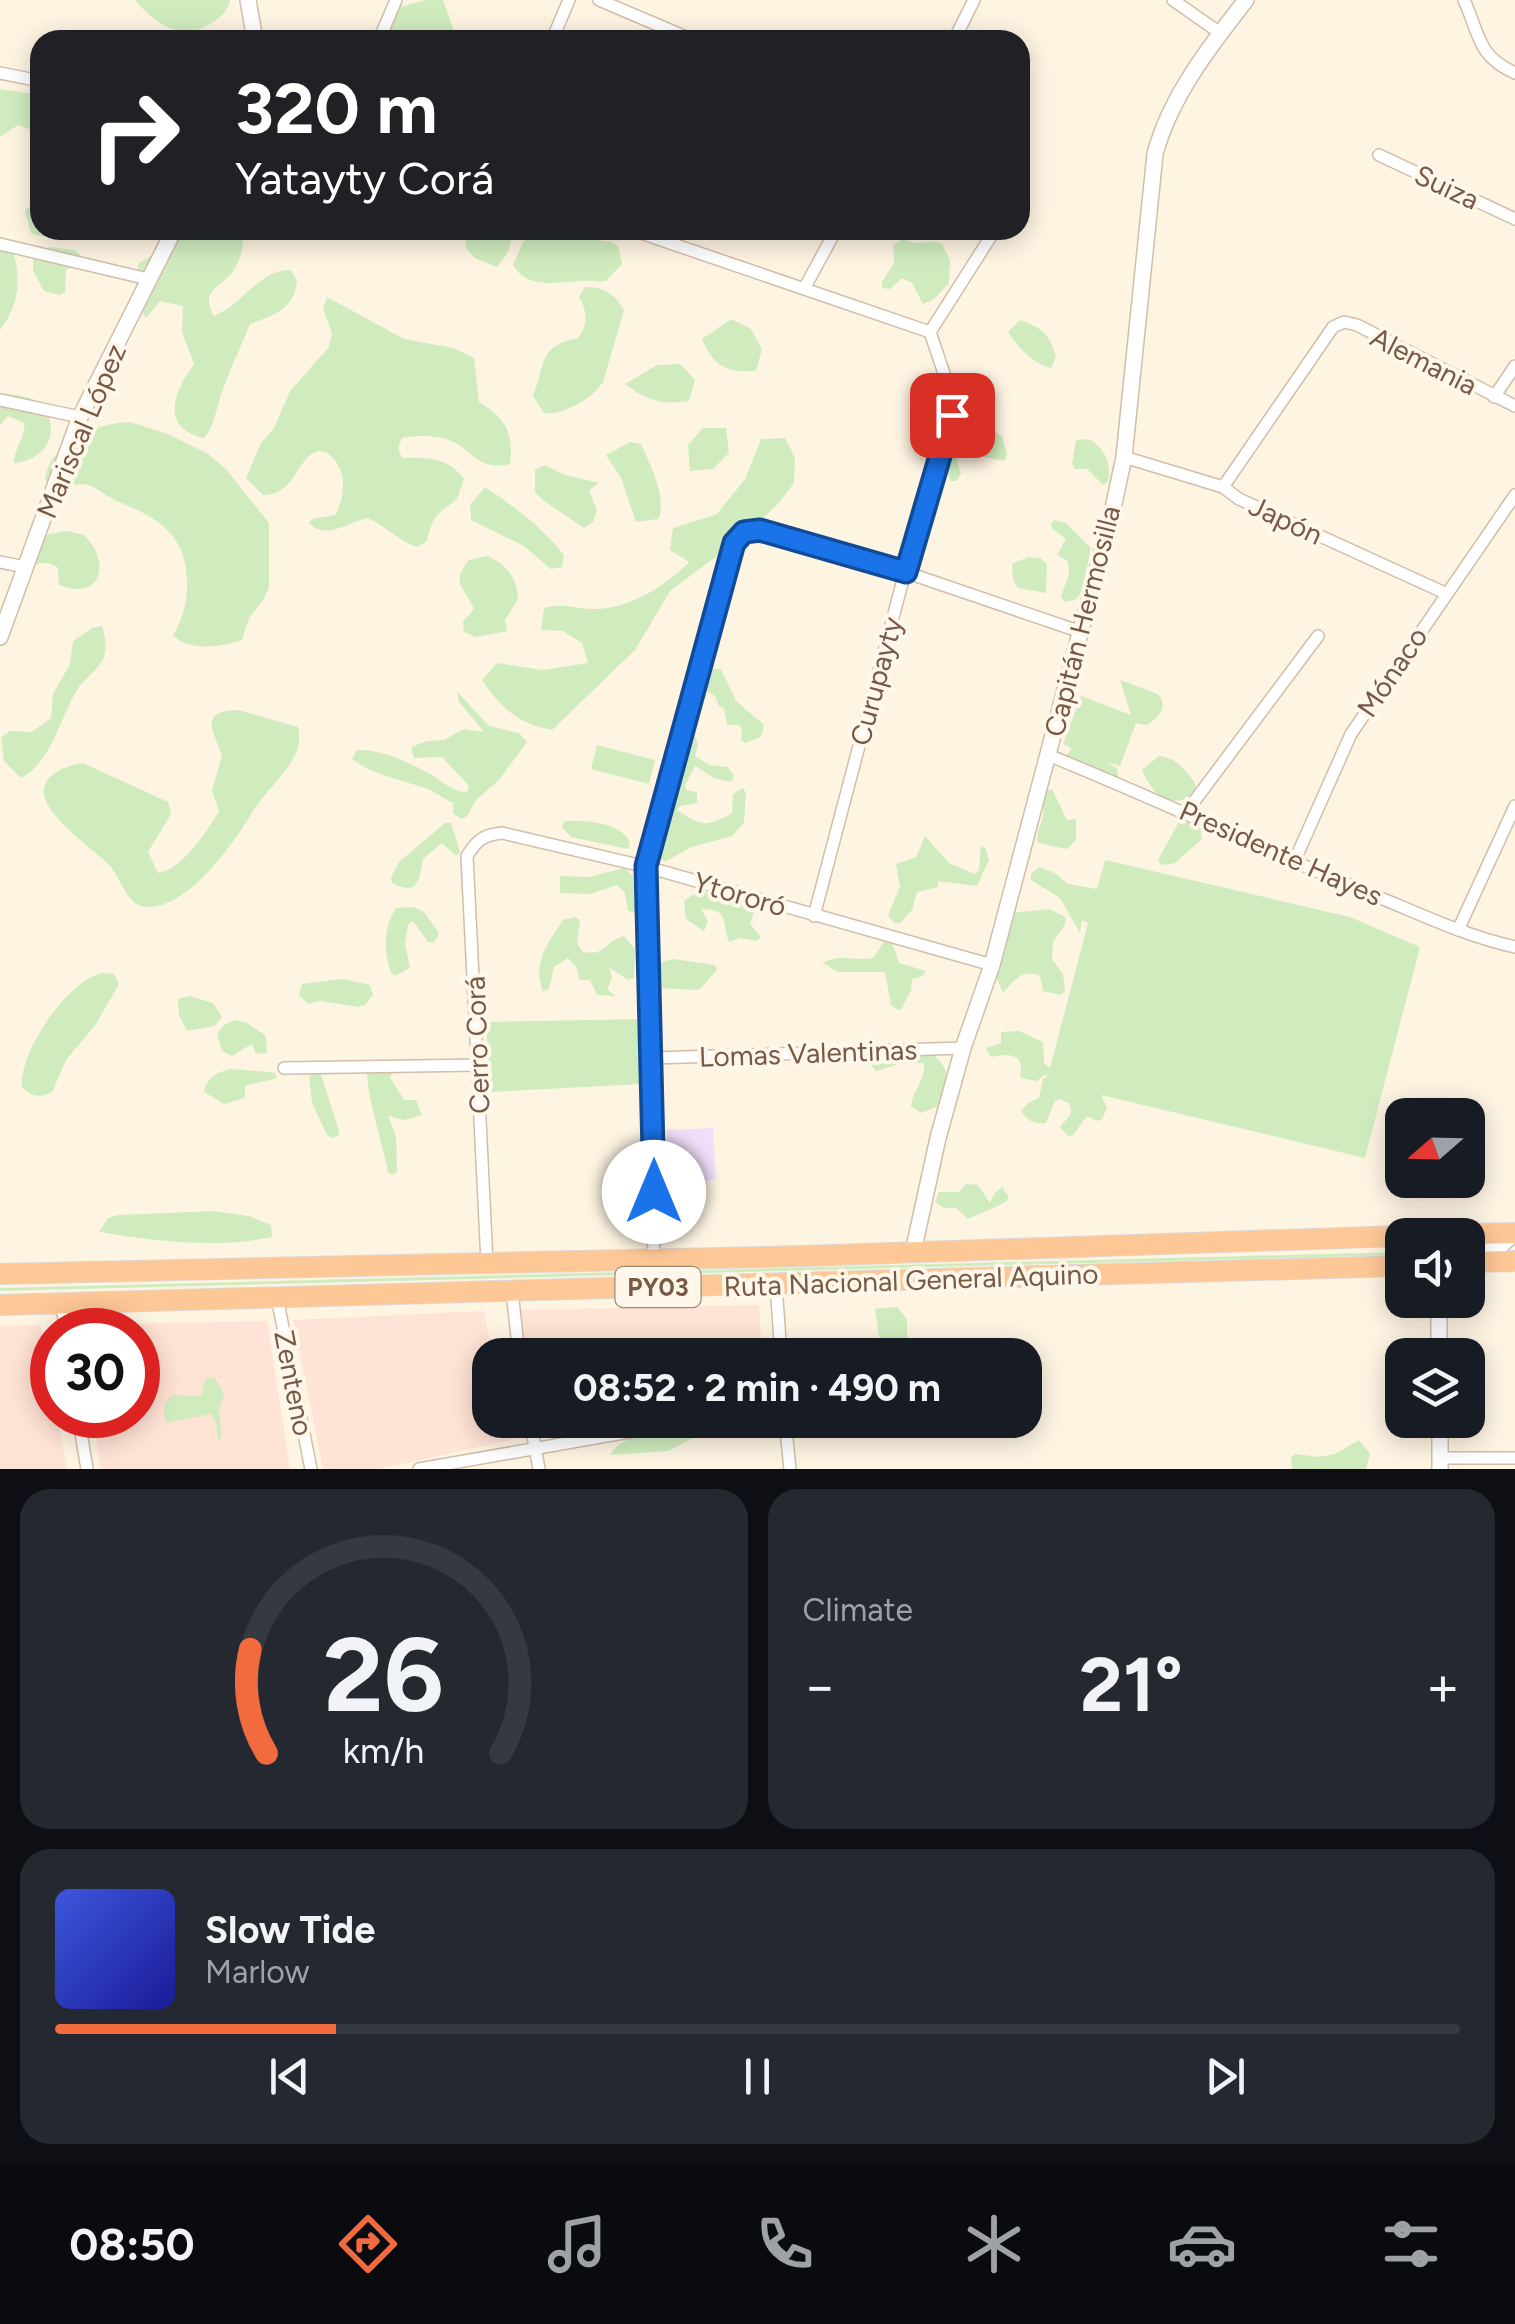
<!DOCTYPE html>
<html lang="en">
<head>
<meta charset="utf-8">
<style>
  :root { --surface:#171b24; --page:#242831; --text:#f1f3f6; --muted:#9ea1a6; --line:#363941; --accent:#f16b3e }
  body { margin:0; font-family:Figtree,sans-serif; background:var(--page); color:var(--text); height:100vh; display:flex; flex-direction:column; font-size:38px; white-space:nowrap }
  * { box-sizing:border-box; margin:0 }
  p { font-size:32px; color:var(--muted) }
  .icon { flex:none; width:55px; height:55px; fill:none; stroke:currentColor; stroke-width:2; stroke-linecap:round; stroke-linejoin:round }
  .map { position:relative; height:1469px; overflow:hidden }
  .side { display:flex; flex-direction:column; gap:20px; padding:20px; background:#0d0f14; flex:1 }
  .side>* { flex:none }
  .banner { position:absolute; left:30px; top:30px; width:1000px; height:210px; border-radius:30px; box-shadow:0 5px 25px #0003; background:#202124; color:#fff; overflow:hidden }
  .needle { width:65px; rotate:250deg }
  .buttons { position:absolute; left:1385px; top:1098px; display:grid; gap:20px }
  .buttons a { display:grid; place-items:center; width:100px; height:100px; border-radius:20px; background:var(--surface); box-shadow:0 5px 25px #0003; font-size:50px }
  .speed { position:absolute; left:30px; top:1308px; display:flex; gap:20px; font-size:50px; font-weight:700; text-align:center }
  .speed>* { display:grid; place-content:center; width:130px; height:130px; border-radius:50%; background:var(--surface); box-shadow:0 5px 25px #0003; line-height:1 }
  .speed .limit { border:15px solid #d22; background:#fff; color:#111 }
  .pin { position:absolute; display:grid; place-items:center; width:85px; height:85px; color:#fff; margin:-42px; border-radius:20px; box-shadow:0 5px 15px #0006 }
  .me { position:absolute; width:110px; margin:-55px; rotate:0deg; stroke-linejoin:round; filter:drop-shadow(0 0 8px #0008) }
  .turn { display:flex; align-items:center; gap:35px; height:210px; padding:0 40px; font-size:45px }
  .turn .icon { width:130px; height:130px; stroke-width:2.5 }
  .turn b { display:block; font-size:70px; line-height:85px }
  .big { font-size:75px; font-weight:700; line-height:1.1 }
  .side .widget { flex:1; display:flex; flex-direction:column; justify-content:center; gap:15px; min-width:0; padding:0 35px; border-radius:30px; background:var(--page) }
  .side .dial { align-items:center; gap:0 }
  .dial svg { height:260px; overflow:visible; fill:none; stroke:var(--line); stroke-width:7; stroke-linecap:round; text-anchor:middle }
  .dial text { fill:var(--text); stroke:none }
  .song { display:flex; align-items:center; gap:30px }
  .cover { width:120px; height:120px; border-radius:15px; background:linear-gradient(135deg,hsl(230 70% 55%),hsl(240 70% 35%)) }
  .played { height:10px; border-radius:5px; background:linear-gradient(90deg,var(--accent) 20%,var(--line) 20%) }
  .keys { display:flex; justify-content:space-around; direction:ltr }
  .heat { display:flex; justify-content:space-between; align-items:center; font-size:55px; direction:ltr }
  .side .tiles { flex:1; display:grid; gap:20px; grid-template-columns:1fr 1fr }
  .widget:last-child { grid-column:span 2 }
  .trip { position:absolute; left:472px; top:1338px; width:570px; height:100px; border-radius:30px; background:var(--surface); box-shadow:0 5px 25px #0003; font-weight:700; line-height:100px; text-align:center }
  .dock { display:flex; height:160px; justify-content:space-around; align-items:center; background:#090b0e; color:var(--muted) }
  .dock .icon { width:70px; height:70px }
  .dock .current { color:var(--accent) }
  .dock b { font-size:45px; color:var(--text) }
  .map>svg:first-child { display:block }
</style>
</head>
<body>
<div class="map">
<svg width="1515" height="1469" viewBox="0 0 1515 1469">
  <rect width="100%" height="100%" fill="#fef4e2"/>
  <g fill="#ffe3d5">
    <path d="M759 1305 762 1355H522L519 1310Z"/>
    <path d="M484 1311 493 1355H490V1420H506L511 1440 378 1469H323L293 1320Z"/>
    <path d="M267 1321 290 1469H101L92 1415H138V1330H77V1325Z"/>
    <path d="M41 1325 52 1388V1415H57L67 1469H0V1326Z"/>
  </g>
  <path fill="#f1dffa" d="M713 1128 716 1180 701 1181V1186L678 1187 677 1170 691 1168 686 1160 690 1150 668 1151 667 1130Z"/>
  <g fill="#d0ecbf">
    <path d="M135 0H230C227 13 221 17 210 24 181 42 155 24 135 0Z"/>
    <path d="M425 0H443L457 40H375C383 9 396 8 425 0Z"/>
    <path d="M0 89 40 95V147L29 129 18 125 0 137Z"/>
    <path d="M40 199V230H148C118 244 115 235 86 235 66 236 50 240 31 233L25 210Z"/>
    <path d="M179 230H244C243 244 242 257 234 270 222 288 199 288 214 316 242 306 259 269 291 270L297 281C294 310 274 315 250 324 241 346 230 370 222 392 216 408 215 426 204 438 158 427 175 391 194 364L182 332 183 306 160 301 146 318C136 303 133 280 139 263L168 246Z"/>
    <path d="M466 230H514L508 252 497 267 475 258 466 248Z"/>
    <path d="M539 232 612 242 618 246 622 264 606 281C597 282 590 280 581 281 557 282 528 290 513 265L523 242Z"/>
    <path d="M903 239C921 248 928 238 942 244L950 260 949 283 934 299 923 304 912 283 902 278 890 289 882 288V282L894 263 893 245Z"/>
    <path d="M5 247 12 248C22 278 19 306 0 330V251Z"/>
    <path d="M49 247 75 250 80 254 77 264 66 270 65 292 60 295 44 291 33 271V253Z"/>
    <path d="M585 287C603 286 616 295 624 310L603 382C593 398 563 416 544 413L533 396C547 362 537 347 578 338 589 324 587 312 579 296Z"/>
    <path d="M327 297 404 339 454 348 474 358 479 402C505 417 514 433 510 464 477 471 475 451 451 441 438 435 416 435 402 438L398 448 402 458C427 457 448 457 464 479L457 499C437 515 433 514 427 541L417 547C402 543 385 526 368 518 347 522 327 541 309 523L312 519 335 515C341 505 343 495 343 484 344 469 327 439 309 456 295 469 291 495 263 495L246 478 261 443 274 428 290 391 329 347 332 333 323 309Z"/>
    <path d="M731 319 751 329 762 349 756 371C727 373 713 366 702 339Z"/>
    <path d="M1020 320C1043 328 1049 334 1056 357L1051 368C1033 364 1018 347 1008 332Z"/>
    <path d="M680 364 695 380 689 401C662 405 647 401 625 384L657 365Z"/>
    <path d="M0 393C12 394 28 396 39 402 45 405 46 408 48 414 58 441 41 460 14 463 14 448 26 437 24 423L8 416 0 425Z"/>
    <path d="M130 422 165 433 207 453 226 469 269 523V587L264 599 249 618 242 640C222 647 189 652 173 635 191 608 194 558 169 532 154 516 135 509 115 500 106 496 98 488 88 485 74 481 64 491 50 489L45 479C50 442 96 423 130 422Z"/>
    <path d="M703 428H726L729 453 713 469 690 471 688 445Z"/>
    <path d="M993 431 1002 436 1007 454 1005 461 959 452 957 462 961 473 957 481H951L945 468 951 438 962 441 971 433Z"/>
    <path d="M785 438 795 458 794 483 779 503 745 535 670 591 635 650 552 730C518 724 501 708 482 680L497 663 543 670 588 663 582 643 563 631 541 630 544 608C566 603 570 608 591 609 626 611 666 586 689 562L670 550 673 528 717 514 745 479 761 439Z"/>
    <path d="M1088 439C1105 447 1112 465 1108 482L1103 485 1087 469H1075L1072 464 1076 440Z"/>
    <path d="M630 442 641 444C650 465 668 498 658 519L636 522 621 478 606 455Z"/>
    <path d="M545 465 565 475 599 483 589 490 597 511 593 522 584 528 544 501 535 492V470Z"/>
    <path d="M485 487C515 507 542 527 564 555L562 567 551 569 524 546 471 520 470 505Z"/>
    <path d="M1055 520 1066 523 1091 548 1082 592 1075 600 1064 602 1061 596 1069 574 1068 561 1057 555 1066 539 1052 529 1051 524Z"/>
    <path d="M67 531 84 535C111 561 103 602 59 585L58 568C49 559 38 564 26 567L23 546 49 534Z"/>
    <path d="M487 556C507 564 517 578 518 599L505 620 507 631 476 637 464 632 463 622 474 609C464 586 450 584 469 560Z"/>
    <path d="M1028 557 1040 558 1047 564 1046 593 1018 588 1013 580 1012 564Z"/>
    <path d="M102 626C105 635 107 647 104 657 100 668 86 677 79 687 60 715 54 760 21 778L4 761 1 737 10 731 32 732 51 718 53 694 70 664 73 641 92 628Z"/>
    <path d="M709 669H721L736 701 764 725 761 737 745 743 741 740 742 729 738 725H727L724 708 719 706 715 696 701 688 699 677Z"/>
    <path d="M1120 680 1158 694C1169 707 1159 717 1147 725L1136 723 1120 766 1107 762 1117 768 1119 780 1070 760 1066 756 1072 748 1063 744 1081 696 1131 715Z"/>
    <path d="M457 691 489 726 519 733 527 742 499 780 476 800 467 816 462 819 453 814V803C444 799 434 791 425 788 401 780 373 775 352 759L357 750C380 749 405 761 425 771 439 778 452 792 467 792L469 786 442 757 414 758 411 747 427 741 444 740 464 729 484 732 459 702Z"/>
    <path d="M694 709 700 711 694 732 698 745 695 756 710 765 728 767 734 776 731 782 714 778 695 766 685 785 686 790 697 792V803L680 806 677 810C701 826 705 828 732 813L733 794 743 788 746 793 744 823 732 836 692 847 666 861 660 860 657 844Z"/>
    <path d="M238 710 298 727C307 759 269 785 253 811 235 842 189 907 149 907 126 908 122 878 109 865 93 848 35 811 45 785 50 771 70 765 83 763L168 802 171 814 148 852 158 873C182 870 207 831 219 811L212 790 222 756C215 733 196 711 238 710Z"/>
    <path d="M597 745 655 760 649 784 591 769Z"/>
    <path d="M1159 756C1176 757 1187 771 1196 785L1194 796C1167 808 1153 795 1142 770Z"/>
    <path d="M1052 789 1067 820 1076 819V840L1067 849 1038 843C1035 832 1042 825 1043 814 1044 805 1042 800 1044 791Z"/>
    <path d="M564 821C585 820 622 822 630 843L628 849 571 837 562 827Z"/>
    <path d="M1179 822 1200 824 1202 839 1175 863 1162 865 1158 862 1160 856Z"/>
    <path d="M445 823H451L460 852 456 856 442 843 423 859C419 878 420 897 392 883L391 878 399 862Z"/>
    <path d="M925 836 949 863 975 874 979 870 981 845 986 849 989 860 977 886 938 881V887L917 892 912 910 900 923H894L888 915 900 887 896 864 916 857Z"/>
    <path d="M1105 860 1350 917 1420 947 1365 1158 1101 1095 1107 1108 1102 1119 1097 1121 1087 1116 1073 1135 1068 1136 1060 1127C1066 1118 1075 1116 1069 1103L1059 1099 1055 1101 1046 1123C1034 1124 1027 1121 1021 1111L1028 1103 1039 1098 1043 1079 1048 1076 1044 1075 1037 1081 1021 1078C1020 1074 1021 1070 1021 1065 1018 1051 1000 1055 991 1057L986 1048 1001 1043V1032L1019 1031 1043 1042 1044 1063 1050 1068 1088 923 1082 920 1080 933 1060 898 1031 880V874L1039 867 1055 873 1068 884 1097 889Z"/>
    <path d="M624 868 633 876 636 907 634 912 628 911 625 893 617 885 590 894 560 893V876L589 877Z"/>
    <path d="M705 892 755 907 750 924 761 937 757 941 740 938 729 942C721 919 730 910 701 909L708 921 704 931 686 919 684 901 694 894Z"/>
    <path d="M413 907 424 912 439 933 434 943 428 942 413 921 408 925 405 944 410 968 395 976 391 973C384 952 383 927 396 908Z"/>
    <path d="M1050 909 1065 917 1066 923 1053 942 1052 959 1063 974 1065 992 1060 995 1043 991 1040 976C1022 968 1014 981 1003 993L996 976 1010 913Z"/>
    <path d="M575 917 580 920 577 943 583 952C608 956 604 941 624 936L635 949 634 978 628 980 610 968 612 978 607 989 615 996 597 995 590 980H579L577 968 568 958 554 967 549 989 543 991C532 962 548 943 563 920Z"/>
    <path d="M886 939H891L899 963 926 971 923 976 912 979 911 991 900 1011 891 1005 885 972H838L823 963C840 953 855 962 873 958Z"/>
    <path d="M673 959 715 965 717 970 699 990 657 988 653 978 662 962Z"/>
    <path d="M102 973 114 974 119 984 96 1024 66 1060 52 1092C39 1098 32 1097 22 1087 19 1052 67 981 102 973Z"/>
    <path d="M342 979 370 985 373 995 365 1005 359 1007 319 1001 308 1004 299 995 302 984Z"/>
    <path d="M190 996 213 1003 222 1017 215 1026 187 1031 179 1015 178 999Z"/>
    <path d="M642 1019V1084L490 1092 486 1022Z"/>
    <path d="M236 1020 247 1023 266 1036 267 1053 256 1054 252 1044 232 1056 222 1051 217 1034 225 1024Z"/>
    <path d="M924 1051C940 1055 946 1069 951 1085L941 1105 921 1113 911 1106C913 1090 925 1080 924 1063L899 1064 876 1071 867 1060Z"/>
    <path d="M397 1067 390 1077 404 1100H416L422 1115 405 1120 388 1116 396 1136 397 1172 393 1175 388 1172C382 1139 369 1107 367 1074L370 1069Z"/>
    <path d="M319 1068 339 1131 338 1136 332 1138 327 1135 312 1103 309 1077Z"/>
    <path d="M229 1069 270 1072 275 1073 277 1078 245 1086V1098L224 1104 204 1092C206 1078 217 1073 229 1069Z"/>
    <path d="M966 1184 978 1185 990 1203 994 1194 1002 1187 1009 1197 1006 1202 968 1219 956 1208H944L935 1202 939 1192H959Z"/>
    <path d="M214 1211 249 1216 271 1225 272 1237C216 1249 155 1241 99 1232L108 1218 119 1215Z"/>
    <path d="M1402 1252V1255L0 1291V1288Z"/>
    <path d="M897 1307 907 1319V1336L912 1355H882L875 1309Z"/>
    <path d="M210 1377 216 1379 224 1394 219 1412 222 1437 218 1441 216 1424 211 1414 166 1423C162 1412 164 1402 172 1395L201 1396 205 1379Z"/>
    <path d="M677 1423 705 1431 669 1451 610 1455C618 1438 658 1427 677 1423Z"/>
    <path d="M1359 1440 1370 1454 1366 1469H1292L1291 1457 1296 1454 1318 1457 1335 1454Z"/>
  </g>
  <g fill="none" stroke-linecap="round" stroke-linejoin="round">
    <defs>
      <g id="minor">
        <path d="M599 0 693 40"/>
        <path d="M1173 0 1220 33"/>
        <path d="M1464 0C1480 35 1477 56 1515 73"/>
        <path d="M379 40 396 0"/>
        <path d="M552 40 569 0"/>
        <path d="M954 40 974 0"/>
        <path d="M0 73 40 81"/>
        <path d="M1379 155 1515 219"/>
        <path d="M632 230 930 332"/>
        <path d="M0 244 148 279"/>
        <path d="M805 287 836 230"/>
        <path d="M930 332 995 230"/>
        <path d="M1494 397 1515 366"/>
        <path d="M0 400 80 417"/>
        <path d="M1124 457 1223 487 1239 499 1445 593"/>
        <path d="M1223 487 1333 327 1344 322 1357 325 1515 406"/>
        <path d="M0 562 25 567"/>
        <path d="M1048 755C1157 799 1263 850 1371 894 1418 913 1465 936 1515 947"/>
        <path d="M1187 811 1318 636"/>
        <path d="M1294 862 1351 734 1515 495"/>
        <path d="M814 916 905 572 952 415 953 400 930 332"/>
        <path d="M1458 930 1515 806"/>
        <path d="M653 1058 963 1048"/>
        <path d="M284 1068 478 1065"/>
        <path d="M654 1258 647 867 734 543 744 532 760 531 905 572 1081 632"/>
        <path d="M487 1262 467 856C477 840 483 835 502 833L647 867 992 965"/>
        <path d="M776 1284 781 1355"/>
        <path d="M512 1291 519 1355"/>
        <path d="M277 1297 311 1469"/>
        <path d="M61 1303 66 1330"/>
        <path d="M78 1415 87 1469"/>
        <path d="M530 1420 539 1469"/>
        <path d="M785 1420 790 1469"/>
        <path d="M1440 1458H1515"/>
        <path d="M419 1469 697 1420"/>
      </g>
      <g id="tertiary">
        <path d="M248 0 255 40"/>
        <path d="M0 637 80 417 174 230"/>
        <path d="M1468 1247 1500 1246 1515 1233"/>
        <path d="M913 1252 938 1138 963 1048 992 965 1112 513 1124 457 1155 154C1170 97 1210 46 1246 0"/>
        <path d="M1439 1300V1355"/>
        <path d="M1440 1420V1469"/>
      </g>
      <g id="trunk">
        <path d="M1424 1235 1515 1233"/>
        <path d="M1468 1262 1515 1261"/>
        <path d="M0 1274 804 1256 1402 1236"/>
        <path d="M0 1305 1402 1266"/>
      </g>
    </defs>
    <use href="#minor" stroke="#d2bdaa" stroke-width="14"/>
    <use href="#tertiary" stroke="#d2bdaa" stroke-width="18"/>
    <use href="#trunk" stroke="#ded7d3" stroke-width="22"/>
    <use href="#minor" stroke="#fff" stroke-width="11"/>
    <use href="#tertiary" stroke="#fff" stroke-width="15"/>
    <use href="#trunk" stroke="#fec796" stroke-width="20"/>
  </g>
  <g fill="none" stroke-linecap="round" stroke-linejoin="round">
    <defs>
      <path id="route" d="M654 1192 646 866 734 543 744 532 760 530 906 572 952 415"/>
    </defs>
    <use href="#route" stroke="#114b97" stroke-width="25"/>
    <use href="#route" stroke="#1a73e8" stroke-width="18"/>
  </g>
  <g text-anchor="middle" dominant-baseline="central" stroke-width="8" stroke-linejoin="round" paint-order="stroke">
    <rect fill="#fff7ea" stroke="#a08877" stroke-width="2.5" x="615.5" y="1267" width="85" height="40" rx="8"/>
    <g font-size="25" font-weight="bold" fill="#775946">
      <text x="658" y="1287">PY03</text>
    </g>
    <g font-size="28" fill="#775946" stroke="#fff7ea">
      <text transform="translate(1447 187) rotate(25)">Suiza</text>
      <text transform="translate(1424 361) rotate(27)">Alemania</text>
      <text transform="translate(81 431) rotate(-67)">Mariscal López</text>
      <text transform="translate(1286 520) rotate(25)">Japón</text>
      <text transform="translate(1082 621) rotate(-76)">Capitán Hermosilla</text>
      <text transform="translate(1392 672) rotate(-56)">Mónaco</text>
      <text transform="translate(876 681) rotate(-75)">Curupayty</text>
      <text transform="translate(1281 853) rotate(24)">Presidente Hayes</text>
      <text transform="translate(740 894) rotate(16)">Ytororó</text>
      <text transform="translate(477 1045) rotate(-92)">Cerro Corá</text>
      <text transform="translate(808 1053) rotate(-2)">Lomas Valentinas</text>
      <text transform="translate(911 1280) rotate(-2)">Ruta Nacional General Aquino</text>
      <text transform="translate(294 1383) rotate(79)">Zenteno</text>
    </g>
  </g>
</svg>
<div class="buttons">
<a><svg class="needle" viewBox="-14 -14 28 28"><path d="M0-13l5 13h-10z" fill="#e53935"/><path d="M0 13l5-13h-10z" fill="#9ea1a6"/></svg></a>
<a><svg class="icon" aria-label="sound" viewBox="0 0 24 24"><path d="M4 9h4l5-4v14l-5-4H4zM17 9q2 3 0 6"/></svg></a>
<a><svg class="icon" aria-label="layers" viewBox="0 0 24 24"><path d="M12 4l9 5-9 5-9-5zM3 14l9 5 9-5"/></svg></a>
</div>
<div class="speed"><div class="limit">30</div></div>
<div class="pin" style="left:952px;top:415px;background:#d93025"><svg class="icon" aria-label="arrive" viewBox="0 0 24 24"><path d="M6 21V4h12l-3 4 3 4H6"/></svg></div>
<svg class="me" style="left:654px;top:1192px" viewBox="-20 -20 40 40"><circle r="19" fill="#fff"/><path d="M0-13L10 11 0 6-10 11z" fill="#1a73e8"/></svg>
<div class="trip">08:52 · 2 min · 490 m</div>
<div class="banner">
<div class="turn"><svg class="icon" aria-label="right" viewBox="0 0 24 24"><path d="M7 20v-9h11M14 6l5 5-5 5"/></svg><div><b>320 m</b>Yatayty Corá</div></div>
</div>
</div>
<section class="side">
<div class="tiles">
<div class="widget dial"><svg viewBox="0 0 100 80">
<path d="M14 69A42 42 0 1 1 86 69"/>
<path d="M14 69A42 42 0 0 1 9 37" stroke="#f16b3e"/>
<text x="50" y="56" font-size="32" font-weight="700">26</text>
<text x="50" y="72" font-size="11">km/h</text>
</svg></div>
<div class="widget"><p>Climate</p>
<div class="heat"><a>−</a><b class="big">21°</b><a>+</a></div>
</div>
<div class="widget">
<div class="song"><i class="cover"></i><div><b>Slow Tide</b><p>Marlow</p></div></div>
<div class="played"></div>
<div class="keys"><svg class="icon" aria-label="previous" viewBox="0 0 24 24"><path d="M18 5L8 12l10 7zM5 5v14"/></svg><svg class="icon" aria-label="pause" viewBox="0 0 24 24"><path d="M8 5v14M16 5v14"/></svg><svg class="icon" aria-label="next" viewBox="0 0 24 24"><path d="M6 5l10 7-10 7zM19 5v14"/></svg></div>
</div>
</div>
</section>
<nav class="dock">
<b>08:50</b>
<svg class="icon current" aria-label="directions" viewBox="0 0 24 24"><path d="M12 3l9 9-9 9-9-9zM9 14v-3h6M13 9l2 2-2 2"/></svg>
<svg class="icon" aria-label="music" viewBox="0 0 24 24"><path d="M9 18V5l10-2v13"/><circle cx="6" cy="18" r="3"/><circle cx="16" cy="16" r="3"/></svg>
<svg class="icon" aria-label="phone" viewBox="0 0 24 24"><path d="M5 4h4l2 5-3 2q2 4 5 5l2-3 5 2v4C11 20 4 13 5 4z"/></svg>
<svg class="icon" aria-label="climate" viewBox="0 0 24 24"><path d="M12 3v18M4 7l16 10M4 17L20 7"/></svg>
<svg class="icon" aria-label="car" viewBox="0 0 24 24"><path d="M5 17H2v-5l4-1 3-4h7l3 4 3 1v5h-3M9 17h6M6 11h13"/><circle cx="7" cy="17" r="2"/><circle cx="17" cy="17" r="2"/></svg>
<svg class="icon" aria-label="filters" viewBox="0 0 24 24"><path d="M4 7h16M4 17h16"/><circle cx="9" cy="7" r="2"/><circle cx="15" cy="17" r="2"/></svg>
</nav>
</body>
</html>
